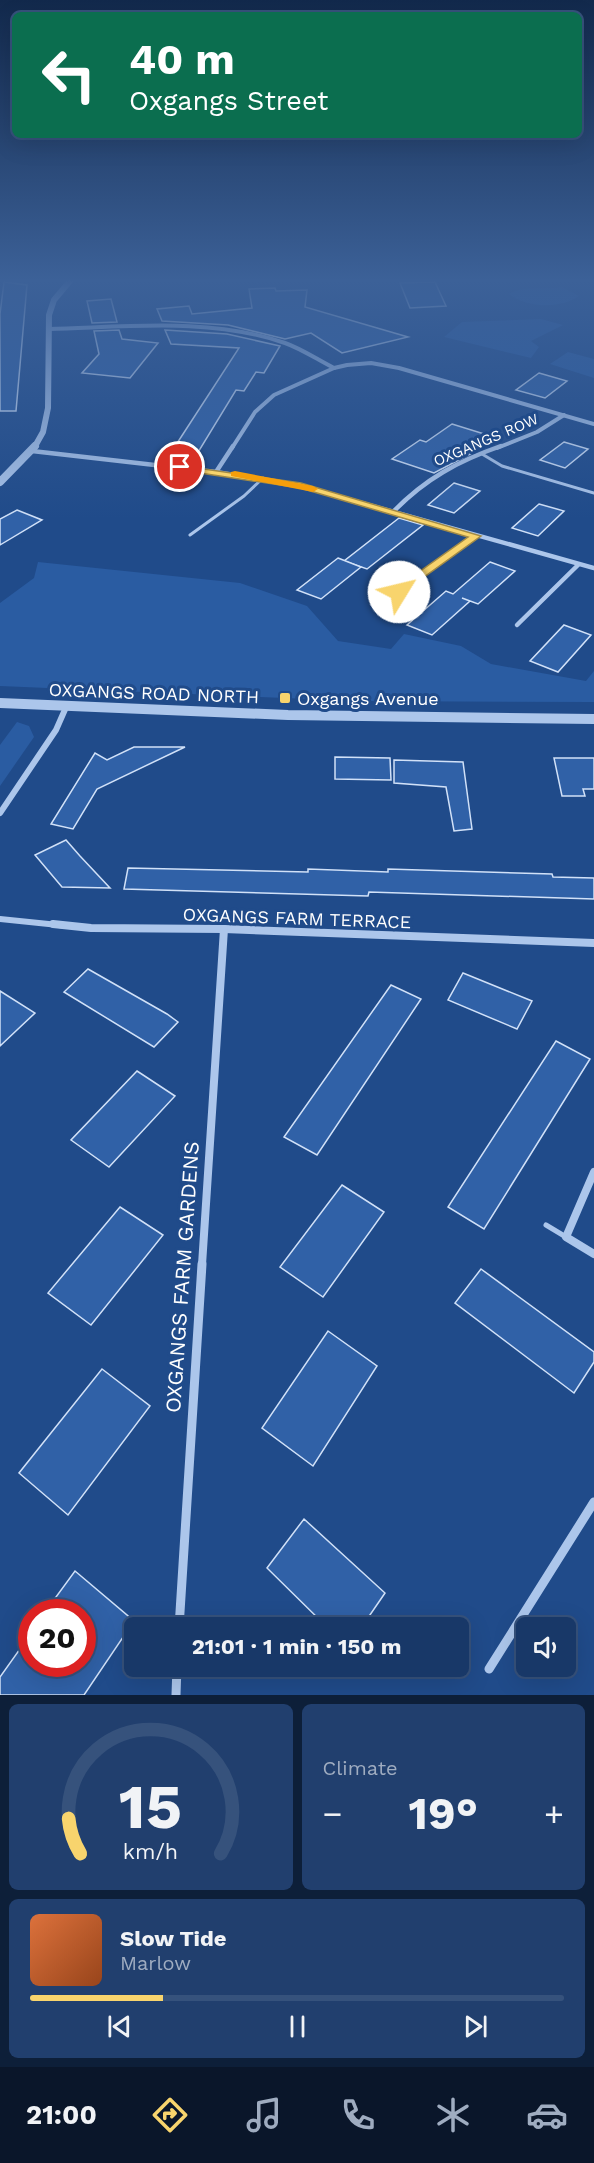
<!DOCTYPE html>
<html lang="en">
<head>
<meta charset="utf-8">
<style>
  :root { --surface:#183868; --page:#213f6e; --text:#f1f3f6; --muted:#9facc0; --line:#36527c; --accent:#f8d46d }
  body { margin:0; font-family:"Work Sans",sans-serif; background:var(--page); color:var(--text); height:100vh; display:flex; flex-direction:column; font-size:22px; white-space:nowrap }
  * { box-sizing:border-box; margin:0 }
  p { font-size:20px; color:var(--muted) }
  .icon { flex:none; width:33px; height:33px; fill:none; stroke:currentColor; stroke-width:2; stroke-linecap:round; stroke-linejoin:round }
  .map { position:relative; height:1695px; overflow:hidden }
  .panel { display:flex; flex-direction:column; gap:9px; padding:9px; background:#0d1f39; flex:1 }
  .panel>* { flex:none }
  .banner { position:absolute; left:12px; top:12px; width:570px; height:126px; border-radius:9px; box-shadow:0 6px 24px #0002,0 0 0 2px var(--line); background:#0b6e4f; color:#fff; overflow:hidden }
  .tools { position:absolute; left:516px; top:1617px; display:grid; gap:12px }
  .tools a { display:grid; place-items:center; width:60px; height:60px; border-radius:9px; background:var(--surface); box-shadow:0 6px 24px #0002,0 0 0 2px var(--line); font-size:30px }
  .speed { position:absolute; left:18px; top:1599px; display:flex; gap:12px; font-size:30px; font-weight:700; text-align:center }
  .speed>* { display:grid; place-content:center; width:78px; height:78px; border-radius:50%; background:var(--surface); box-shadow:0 6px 24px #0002,0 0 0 2px var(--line); line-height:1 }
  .speed .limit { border:9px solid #d22; background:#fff; color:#111 }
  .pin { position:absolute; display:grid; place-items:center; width:51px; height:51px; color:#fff; margin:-26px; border:3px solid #fff; border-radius:50%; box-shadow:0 2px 6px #0007 }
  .me { position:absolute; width:66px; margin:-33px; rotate:54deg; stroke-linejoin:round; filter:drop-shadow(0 0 4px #0008) }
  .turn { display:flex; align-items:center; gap:21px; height:126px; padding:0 18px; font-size:27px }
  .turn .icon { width:78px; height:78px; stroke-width:2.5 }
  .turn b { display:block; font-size:42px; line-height:51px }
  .big { font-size:45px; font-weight:700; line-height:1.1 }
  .panel .tile { flex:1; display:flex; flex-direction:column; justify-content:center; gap:9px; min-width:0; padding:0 21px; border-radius:9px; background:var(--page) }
  .panel .dial { align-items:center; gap:0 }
  .dial svg { height:156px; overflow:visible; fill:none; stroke:var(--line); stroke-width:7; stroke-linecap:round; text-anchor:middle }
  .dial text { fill:var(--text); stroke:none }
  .song { display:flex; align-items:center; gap:18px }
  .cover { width:72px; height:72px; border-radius:9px; background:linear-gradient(135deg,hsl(20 70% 55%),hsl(20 70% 35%)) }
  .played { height:6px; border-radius:3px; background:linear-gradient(90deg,var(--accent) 25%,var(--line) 25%) }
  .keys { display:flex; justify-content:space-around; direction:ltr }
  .heat { display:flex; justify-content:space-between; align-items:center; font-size:33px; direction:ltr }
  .panel .tiles { flex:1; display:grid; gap:9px; grid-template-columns:1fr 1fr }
  .tile:last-child { grid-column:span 2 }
  .trip { position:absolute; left:124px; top:1617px; width:345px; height:60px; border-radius:9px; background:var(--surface); box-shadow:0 6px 24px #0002,0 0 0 2px var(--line); font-weight:700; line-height:60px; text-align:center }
  .menu { display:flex; height:96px; justify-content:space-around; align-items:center; background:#0a162a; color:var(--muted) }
  .menu .icon { width:42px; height:42px }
  .menu .selected { color:var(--accent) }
  .menu b { font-size:27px; color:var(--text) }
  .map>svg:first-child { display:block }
</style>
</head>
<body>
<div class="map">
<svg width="594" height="1695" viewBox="0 0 594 1695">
  <rect width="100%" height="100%" fill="#204b8a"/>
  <g fill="#2a5ca2">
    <path d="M562 287 579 296C561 309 526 308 509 294 523 285 544 290 562 287Z"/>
    <path d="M541 319 563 325 531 341 539 347 531 358 444 337 462 322Z"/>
    <path d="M568 352 594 359V378L550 364Z"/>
    <path d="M38 562 240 583 307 606 338 641 391 649 404 634 461 646 491 664 586 681 594 671V702L358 701 0 686V603L34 578Z"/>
    <path d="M17 722 29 726 34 737 0 786V745Z"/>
  </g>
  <g fill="#3061a7" stroke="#d1e1f8" stroke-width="1.5">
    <path d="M4 282 27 285 16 411H0V314Z"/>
    <path d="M435 282 446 306 410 308 400 283Z"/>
    <path d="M275 288 276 291 307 290 305 307 408 337 342 353 311 333 285 339 228 325 162 321 157 309 189 306 192 314 252 308 249 289Z"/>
    <path d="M111 299 117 322 92 323 87 301Z"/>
    <path d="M119 330 122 339 158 343 130 378 82 373 99 354 94 331Z"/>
    <path d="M165 330 227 334 280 346 264 373 256 372 244 391 236 390 197 454 172 451 239 348 171 344Z"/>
    <path d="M539 373 567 381 545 398 516 390Z"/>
    <path d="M452 424 494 437 474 452 434 473 392 459 420 440 426 442Z"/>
    <path d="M564 442 588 449 565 468 540 460Z"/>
    <path d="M454 483 480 491 454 513 428 505Z"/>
    <path d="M539 504 564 511 538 536 512 528Z"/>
    <path d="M17 510 42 520 0 545V519Z"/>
    <path d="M399 518 423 525 367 569 344 561Z"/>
    <path d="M338 558 361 567 321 599 297 590Z"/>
    <path d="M490 562 515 571 478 604 462 598 470 601 432 635 407 625 446 591 453 594Z"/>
    <path d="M564 625 591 635 558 672 530 661Z"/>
    <path d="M134 747H185L97 789 73 829 51 824 95 753 107 760Z"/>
    <path d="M335 757 390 758 391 780 335 779Z"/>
    <path d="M554 758H594V789H583L585 796H562Z"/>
    <path d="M394 760 463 762 472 829 454 831 446 787 394 783Z"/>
    <path d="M66 840 80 856 110 888 62 887 35 855Z"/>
    <path d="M128 868 308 872V869L388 872V869L552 874 553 877 594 878V899L369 892 368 896 124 889Z"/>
    <path d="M88 969 167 1014 178 1022 154 1047 64 992Z"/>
    <path d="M463 973 532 1001 517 1029 448 1000Z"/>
    <path d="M391 985 421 999 317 1155 284 1137Z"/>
    <path d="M0 991 35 1013 0 1046Z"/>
    <path d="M556 1041 590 1059 484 1229 448 1207Z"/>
    <path d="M137 1071 175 1096 109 1167 71 1140Z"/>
    <path d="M342 1185 384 1212 323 1297 280 1267Z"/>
    <path d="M120 1207 163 1235 91 1325 48 1293Z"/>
    <path d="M481 1269 594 1352V1362L574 1393 455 1303Z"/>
    <path d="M328 1331 377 1366 313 1466 262 1428Z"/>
    <path d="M102 1369 150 1406 68 1515 19 1473Z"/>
    <path d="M304 1519 385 1593 361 1628H328L267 1568Z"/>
    <path d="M75 1571 134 1621 84 1695H0V1677L32 1632V1664H82V1612H45Z"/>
  </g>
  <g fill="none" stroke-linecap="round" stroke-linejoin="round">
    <g stroke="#acc6eb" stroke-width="3">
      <path d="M482 454 502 466 594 493"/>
      <path d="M190 535 244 496 263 478"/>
      <path d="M399 592 476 536"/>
    </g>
    <path stroke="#acc6eb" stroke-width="5" d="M546 1225 566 1237"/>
    <g stroke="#acc6eb" stroke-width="4">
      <path d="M49 329C127 327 210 317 285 343 302 349 318 360 334 368"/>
      <path d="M232 448 255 412 274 395 334 368 347 365 371 363 399 368 594 424"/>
      <path d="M497 448 537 432 564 415"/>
    </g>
    <g stroke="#acc6eb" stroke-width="4.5">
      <path d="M32 451 216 472 301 486 594 568"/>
      <path d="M216 472 233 446"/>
      <path d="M393 512C425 479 458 461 501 446"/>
      <path d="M517 625 578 565"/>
    </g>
    <g stroke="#acc6eb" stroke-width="6">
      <path d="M0 813 56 730 67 705"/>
      <path d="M0 919 68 926"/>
    </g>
    <g stroke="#acc6eb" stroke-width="8">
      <path d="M53 924 91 928 224 929 594 943"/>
      <path d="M594 1172 566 1237 594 1254"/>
      <path d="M202 1265 224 929"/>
    </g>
    <g stroke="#acc6eb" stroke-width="9">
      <path d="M179 1628 202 1264"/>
      <path d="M489 1669 594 1502"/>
      <path d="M176 1695 177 1666"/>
    </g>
    <path stroke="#acc6eb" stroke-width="6" d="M34 448 43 432 48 408 49 315 54 300 70 281"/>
    <path stroke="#acc6eb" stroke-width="8" d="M0 482 35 446"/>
    <path stroke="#acc6eb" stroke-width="10" d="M0 703 288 715 594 719"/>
  </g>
  <linearGradient id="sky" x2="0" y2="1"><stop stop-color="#12294c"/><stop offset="0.54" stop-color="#3c6198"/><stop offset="1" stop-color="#3c6198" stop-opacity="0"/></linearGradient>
  <rect width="594" height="519" fill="url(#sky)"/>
  <path fill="#f8d46d" stroke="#a18a47" stroke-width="1.5" d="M176 465 301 483 481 536 399 595 394 592 395 589 468 537 300 488 180 470 176 469Z"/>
  <path fill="#f59e0b" d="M235 471 313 486 318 489 313 492 231 476V472Z"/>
  <rect fill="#f8d46d" stroke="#204b8a" stroke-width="2" x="279" y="692" width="12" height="12" rx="3"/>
  <g text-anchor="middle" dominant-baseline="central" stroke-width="6" stroke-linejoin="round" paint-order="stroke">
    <g font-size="15" fill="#fff" stroke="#204b8a">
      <text transform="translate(486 440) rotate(-23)">OXGANGS ROW</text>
    </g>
    <g font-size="18" fill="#fff" stroke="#204b8a">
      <text transform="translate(154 693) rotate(2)">OXGANGS ROAD NORTH</text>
      <text transform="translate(297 918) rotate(2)">OXGANGS FARM TERRACE</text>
    </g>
    <g font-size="18" fill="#fff" stroke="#204b8a" text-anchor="start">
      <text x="297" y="698">Oxgangs Avenue</text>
    </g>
    <g font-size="21" fill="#fff" stroke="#204b8a">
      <text transform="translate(182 1277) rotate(-86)">OXGANGS FARM GARDENS</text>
    </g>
  </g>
</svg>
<div class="tools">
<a><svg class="icon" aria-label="sound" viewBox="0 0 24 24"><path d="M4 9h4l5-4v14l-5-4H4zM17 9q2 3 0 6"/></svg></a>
</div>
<div class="speed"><div class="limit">20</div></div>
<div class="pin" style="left:180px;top:467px;background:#d93025"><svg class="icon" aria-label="arrive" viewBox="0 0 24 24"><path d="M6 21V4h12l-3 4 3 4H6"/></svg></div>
<svg class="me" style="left:399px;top:592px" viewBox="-20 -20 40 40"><circle r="19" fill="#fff"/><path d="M0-13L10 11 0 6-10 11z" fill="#f8d46d"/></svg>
<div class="trip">21:01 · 1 min · 150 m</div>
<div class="banner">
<div class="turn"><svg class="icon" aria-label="left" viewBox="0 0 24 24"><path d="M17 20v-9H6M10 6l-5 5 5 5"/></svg><div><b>40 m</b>Oxgangs Street</div></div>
</div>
</div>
<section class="panel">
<div class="tiles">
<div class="tile dial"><svg viewBox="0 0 100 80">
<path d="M14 69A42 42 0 1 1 86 69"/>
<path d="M14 69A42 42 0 0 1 8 51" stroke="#f8d46d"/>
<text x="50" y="56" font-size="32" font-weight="700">15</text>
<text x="50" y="72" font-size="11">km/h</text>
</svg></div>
<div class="tile"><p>Climate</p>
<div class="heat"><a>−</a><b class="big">19°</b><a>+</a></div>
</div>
<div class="tile">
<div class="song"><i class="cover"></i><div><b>Slow Tide</b><p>Marlow</p></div></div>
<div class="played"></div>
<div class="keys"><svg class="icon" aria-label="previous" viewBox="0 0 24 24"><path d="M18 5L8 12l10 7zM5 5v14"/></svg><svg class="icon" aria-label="pause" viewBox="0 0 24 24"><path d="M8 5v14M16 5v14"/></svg><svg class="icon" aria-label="next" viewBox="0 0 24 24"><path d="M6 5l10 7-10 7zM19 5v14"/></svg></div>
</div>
</div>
</section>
<nav class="menu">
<b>21:00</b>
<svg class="icon selected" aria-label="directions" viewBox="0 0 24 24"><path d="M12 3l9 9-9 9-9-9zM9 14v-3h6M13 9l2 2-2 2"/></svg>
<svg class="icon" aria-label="music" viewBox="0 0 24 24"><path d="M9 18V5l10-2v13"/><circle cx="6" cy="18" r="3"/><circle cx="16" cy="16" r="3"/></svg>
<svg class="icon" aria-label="phone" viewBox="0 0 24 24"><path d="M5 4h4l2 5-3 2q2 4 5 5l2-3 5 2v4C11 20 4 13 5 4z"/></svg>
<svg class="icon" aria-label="climate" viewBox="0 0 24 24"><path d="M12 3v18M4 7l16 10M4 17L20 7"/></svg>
<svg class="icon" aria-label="car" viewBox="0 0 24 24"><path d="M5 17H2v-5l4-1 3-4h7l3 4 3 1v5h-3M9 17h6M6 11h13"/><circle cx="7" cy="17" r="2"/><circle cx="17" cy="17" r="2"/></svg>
</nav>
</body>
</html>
